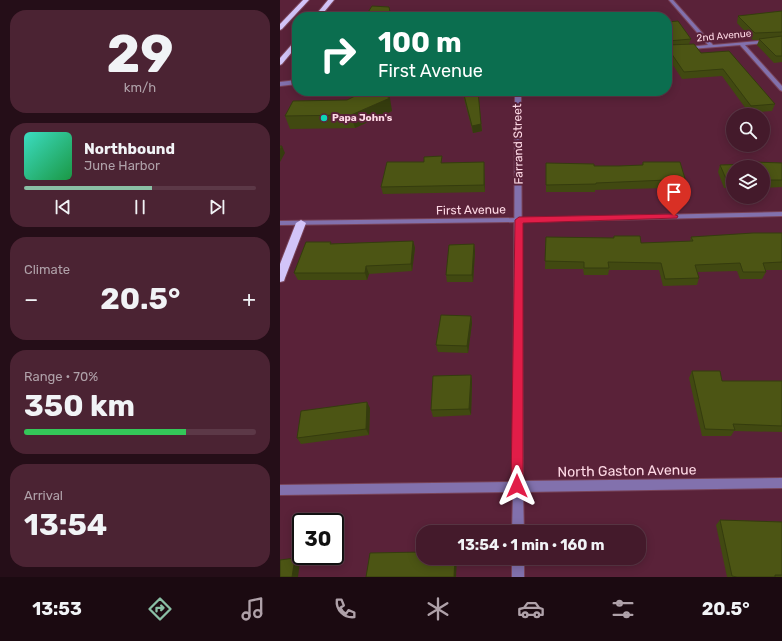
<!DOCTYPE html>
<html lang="en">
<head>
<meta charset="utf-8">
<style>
  :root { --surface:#441a2b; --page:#4b2333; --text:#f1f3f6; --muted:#afa1a9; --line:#5c3847; --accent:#8abfa5 }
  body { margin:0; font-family:Rubik,sans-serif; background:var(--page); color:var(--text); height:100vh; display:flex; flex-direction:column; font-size:15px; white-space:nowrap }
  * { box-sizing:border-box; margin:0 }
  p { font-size:13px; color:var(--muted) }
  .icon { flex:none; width:22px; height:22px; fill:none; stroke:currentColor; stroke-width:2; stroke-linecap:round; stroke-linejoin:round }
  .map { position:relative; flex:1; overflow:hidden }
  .side { display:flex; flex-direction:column; gap:10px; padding:10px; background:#250e18; width:280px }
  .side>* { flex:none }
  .hud { position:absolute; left:12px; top:12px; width:380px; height:84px; border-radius:16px; box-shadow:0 2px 10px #0003,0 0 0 1px var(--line); background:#0b6e4f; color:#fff; overflow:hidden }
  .buttons { position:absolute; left:446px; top:108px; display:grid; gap:8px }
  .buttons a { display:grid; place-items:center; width:44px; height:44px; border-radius:50%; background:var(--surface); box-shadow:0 2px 10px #0003,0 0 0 1px var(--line); font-size:20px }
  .speed { position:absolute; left:12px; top:513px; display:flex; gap:8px; font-size:20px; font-weight:700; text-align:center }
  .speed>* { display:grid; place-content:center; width:52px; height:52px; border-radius:50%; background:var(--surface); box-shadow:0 2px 10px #0003,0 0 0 1px var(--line); line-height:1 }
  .speed .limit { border:2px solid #111; border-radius:6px; background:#fff; color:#111 }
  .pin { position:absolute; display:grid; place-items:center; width:34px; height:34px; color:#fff; margin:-41px -17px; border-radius:50% 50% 50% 0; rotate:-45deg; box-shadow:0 0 4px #0007 }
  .pin .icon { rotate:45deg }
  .me { position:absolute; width:44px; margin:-22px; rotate:0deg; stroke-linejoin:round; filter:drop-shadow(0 0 3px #0008) }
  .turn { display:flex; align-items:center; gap:14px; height:84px; padding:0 20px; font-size:18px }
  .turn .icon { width:52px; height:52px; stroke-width:2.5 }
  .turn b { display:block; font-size:28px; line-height:34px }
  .big { font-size:30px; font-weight:700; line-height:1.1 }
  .side .card { flex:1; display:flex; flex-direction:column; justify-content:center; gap:6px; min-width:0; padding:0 14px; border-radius:16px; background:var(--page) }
  .side .dial { align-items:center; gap:0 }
  .dial b { font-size:52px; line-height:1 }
  .song { display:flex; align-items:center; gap:12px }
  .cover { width:48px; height:48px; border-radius:6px; background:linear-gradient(135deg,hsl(170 70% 55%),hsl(140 70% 35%)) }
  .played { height:4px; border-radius:2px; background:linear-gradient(90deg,var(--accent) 55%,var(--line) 55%) }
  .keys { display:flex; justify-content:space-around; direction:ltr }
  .heat { display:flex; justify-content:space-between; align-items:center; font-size:22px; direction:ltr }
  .charge { height:6px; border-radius:3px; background:linear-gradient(90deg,#34c759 70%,var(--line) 0) }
  .trip { position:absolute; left:136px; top:525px; width:230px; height:40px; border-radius:16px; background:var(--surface); box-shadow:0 2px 10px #0003,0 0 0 1px var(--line); font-weight:700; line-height:40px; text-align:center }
  .menu { display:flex; height:64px; justify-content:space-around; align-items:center; background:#1b0a11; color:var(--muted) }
  .menu .icon { width:28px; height:28px }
  .menu .on { color:var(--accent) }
  .menu b { font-size:18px; color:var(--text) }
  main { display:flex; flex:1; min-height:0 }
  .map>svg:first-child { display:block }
</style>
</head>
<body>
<main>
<section class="side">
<div class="card dial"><b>29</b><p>km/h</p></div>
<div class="card">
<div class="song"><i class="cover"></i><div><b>Northbound</b><p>June Harbor</p></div></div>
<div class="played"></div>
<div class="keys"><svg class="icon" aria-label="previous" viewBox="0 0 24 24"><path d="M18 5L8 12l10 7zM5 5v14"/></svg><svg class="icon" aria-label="pause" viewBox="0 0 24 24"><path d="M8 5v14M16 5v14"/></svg><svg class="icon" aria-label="next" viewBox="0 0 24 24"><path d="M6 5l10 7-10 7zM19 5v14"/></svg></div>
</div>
<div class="card"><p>Climate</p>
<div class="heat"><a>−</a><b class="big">20.5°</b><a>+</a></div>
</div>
<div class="card"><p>Range · 70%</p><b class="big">350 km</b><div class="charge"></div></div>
<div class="card"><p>Arrival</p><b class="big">13:54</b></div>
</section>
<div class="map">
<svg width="502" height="577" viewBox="0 0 502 577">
  <rect width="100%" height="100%" fill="#5a2239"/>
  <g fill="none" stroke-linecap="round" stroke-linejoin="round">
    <defs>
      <g id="minor">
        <path d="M389 0H393L433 45 502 39V41L465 45 502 86V91L500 90 460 45 387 51V49L428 45Z"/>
        <path d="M17 80V84L0 86V82Z"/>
        <path d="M235 91H241L243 481 502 478V488L243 492 244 532H232L233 492 0 495V485L233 482Z"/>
        <rect x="232" y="558" width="12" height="19"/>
      </g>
      <path id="tertiary" d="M502 212V216L239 222 0 225V221L239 218Z"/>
      <g id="trunk">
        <path d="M23 0H29L2 29 0 30V24Z"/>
        <path d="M48 0H54L40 17H34Z"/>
        <path d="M17 40V46L2 64 0 65V58L15 41Z"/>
        <path d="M21 220 26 223 5 278 4 281 0 282V264L16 223Z"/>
      </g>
    </defs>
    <use href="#minor" stroke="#784358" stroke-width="2"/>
    <use href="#tertiary" stroke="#784358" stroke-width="2"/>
    <use href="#trunk" stroke="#784358" stroke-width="2"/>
    <use href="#minor" fill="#8271ad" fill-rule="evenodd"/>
    <use href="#tertiary" fill="#8271ad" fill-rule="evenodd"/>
    <use href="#trunk" fill="#d2c4f8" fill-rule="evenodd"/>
  </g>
  <g fill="#414911">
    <path d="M502 11V62L494 63 477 45 479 40H473L457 23 458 16Z"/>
    <path d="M387 22 411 39 409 44 421 53 495 104 492 111 469 113 442 76 402 79 387 56Z"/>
    <path d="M182 91H198L202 131 193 133Z"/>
    <path d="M112 111 75 128 10 129 5 116Z"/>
    <path d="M204 162 205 192 103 194 101 187 163 163Z"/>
    <path d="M363 162 406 182 404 189H385V188L315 190V192H266V163L314 166H339L362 165Z"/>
    <path d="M474 162 502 163V187L483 188V167H453V188H444L438 172 440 165 473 164Z"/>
    <path d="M502 233V270H485L486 272 482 279H460L457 271 417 272 419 278 417 285 383 286 379 270H329L328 275H304L303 269H265L266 237 333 238 334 236 361 243 410 241 411 237Z"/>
    <path d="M133 241 135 248 132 271 89 274 87 280H18L14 273 51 244Z"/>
    <path d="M194 244 195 252 193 282H167L166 275Z"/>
    <path d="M191 316 192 323 188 353 158 352 156 345Z"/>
    <path d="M412 371 442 381H502V432L454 431 451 436H422L409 378Z"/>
    <path d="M191 375 192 381 191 415 153 417 151 410Z"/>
    <path d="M90 408 89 435 21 444 17 438Z"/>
    <path d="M440 520 502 522V577H447L436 525Z"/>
  </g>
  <g fill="#353c0e">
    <path d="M110 98 112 111 75 128 71 115Z"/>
    <path d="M201 124 202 131 193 133 192 126Z"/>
    <path d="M2 146 5 153 0 162V150Z"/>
    <path d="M204 162V169L205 192 204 185Z"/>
    <path d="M133 241 135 248 132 271 131 264Z"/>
    <path d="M194 244 195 252 193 282 192 275Z"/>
    <path d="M86 266 89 274 87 280 85 273Z"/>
    <path d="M191 316 192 323 188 353 187 346Z"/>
    <path d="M191 375 192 381 191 415 189 409Z"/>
    <path d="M87 402 90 408 89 435 86 429Z"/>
    <path d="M15 558 20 562 18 577H12Z"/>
    <path d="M175 558H177L176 577H174Z"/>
  </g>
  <g fill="#4c5514" stroke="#353c0e">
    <path d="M92 6 109 7 111 17H85Z"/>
    <path d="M502 11V32L475 33 458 16Z"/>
    <path d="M398 21 411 39 388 41 387 45 414 44 421 53 449 51 495 104 471 106 443 69 404 72 387 47V22Z"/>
    <path d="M502 36V56H496L479 39Z"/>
    <path d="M85 91H96L110 98 71 115 5 116 13 101 67 100Z"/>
    <path d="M183 91H198L201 124 192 126Z"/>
    <path d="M0 146H2L0 150Z"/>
    <path d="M162 156 161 163 204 162V185L101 187 107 162H144V157Z"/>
    <path d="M363 162H400L406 182H387V180L316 183V184L266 185V163L314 164V166H339L363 165Z"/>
    <path d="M474 162 502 163V180H483V167H453V181H447L440 165 475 164Z"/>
    <path d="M473 233H502V262L483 263 486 272H463L460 263 415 265 419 278 385 279 381 263 328 262 329 268H304V262L265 261 266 237 334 238V236H360L361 243 413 241 411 237Z"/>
    <path d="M133 241 131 264 86 266 85 273H14L26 242H51L50 244Z"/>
    <path d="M194 244 192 275H166L169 245Z"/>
    <path d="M161 315 191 316 187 346 156 345Z"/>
    <path d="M412 371H440L442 381H502V426L453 424 455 430 425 429Z"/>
    <path d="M191 375 189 409 151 410 153 376Z"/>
    <path d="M87 402 86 429 17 438 21 411Z"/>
    <path d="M440 520 502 522V575H495V577H457L452 576Z"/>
    <path d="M143 552V558H175L174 577H86L90 553Z"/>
    <path d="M15 558 12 577H0V560Z"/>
  </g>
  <path fill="#e11d48" stroke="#92132f" d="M394 214 398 216 397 218 243 223V486L242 490 237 492 233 490 231 486 235 220 239 217Z"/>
  <circle fill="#0dd5b5" stroke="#5a2239" stroke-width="1.5" cx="44" cy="118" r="4"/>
  <g text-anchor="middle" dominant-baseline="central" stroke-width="4" stroke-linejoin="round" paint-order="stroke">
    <g font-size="10" fill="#fed9e5" stroke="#5a2239">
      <text transform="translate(444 36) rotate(-5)">2nd Avenue</text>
    </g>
    <g font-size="10" font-weight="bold" fill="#fed9e5" stroke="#5a2239" text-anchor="start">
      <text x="52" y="118">Papa John's</text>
    </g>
    <g font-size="12" fill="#fed9e5" stroke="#5a2239">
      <text transform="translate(238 144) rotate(-91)">Farrand Street</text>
      <text transform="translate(191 210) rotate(-1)">First Avenue</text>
    </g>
    <g font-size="14" fill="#fed9e5" stroke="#5a2239">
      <text transform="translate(347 471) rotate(-1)">North Gaston Avenue</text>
    </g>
  </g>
</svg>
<div class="buttons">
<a><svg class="icon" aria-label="search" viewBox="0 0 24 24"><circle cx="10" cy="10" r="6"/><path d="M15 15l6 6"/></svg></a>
<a><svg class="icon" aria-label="layers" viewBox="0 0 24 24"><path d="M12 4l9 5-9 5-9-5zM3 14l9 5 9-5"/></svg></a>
</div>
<div class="speed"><div class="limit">30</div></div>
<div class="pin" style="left:394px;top:216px;background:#d93025"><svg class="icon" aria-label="arrive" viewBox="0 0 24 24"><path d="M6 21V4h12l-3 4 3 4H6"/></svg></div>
<svg class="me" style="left:237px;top:486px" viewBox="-20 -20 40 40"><path d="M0-17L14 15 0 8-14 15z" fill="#e11d48" stroke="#fff" stroke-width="4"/></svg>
<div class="trip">13:54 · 1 min · 160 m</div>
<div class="hud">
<div class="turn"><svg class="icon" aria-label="right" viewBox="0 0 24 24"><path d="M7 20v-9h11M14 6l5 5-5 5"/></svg><div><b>100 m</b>First Avenue</div></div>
</div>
</div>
</main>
<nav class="menu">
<b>13:53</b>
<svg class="icon on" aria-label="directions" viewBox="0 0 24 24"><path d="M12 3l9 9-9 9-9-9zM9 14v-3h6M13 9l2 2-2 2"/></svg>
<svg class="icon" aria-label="music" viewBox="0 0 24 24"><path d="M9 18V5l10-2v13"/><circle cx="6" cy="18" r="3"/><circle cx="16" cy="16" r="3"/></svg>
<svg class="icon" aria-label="phone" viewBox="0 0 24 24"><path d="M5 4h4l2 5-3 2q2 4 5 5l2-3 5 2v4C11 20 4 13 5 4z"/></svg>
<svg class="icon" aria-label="climate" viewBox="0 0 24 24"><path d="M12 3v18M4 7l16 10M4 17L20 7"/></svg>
<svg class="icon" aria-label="car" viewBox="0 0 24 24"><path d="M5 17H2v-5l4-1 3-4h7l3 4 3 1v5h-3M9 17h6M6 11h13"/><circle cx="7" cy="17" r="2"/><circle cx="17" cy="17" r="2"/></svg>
<svg class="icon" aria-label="filters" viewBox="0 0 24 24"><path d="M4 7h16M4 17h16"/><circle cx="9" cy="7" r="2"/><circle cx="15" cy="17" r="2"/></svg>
<b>20.5°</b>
</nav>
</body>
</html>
